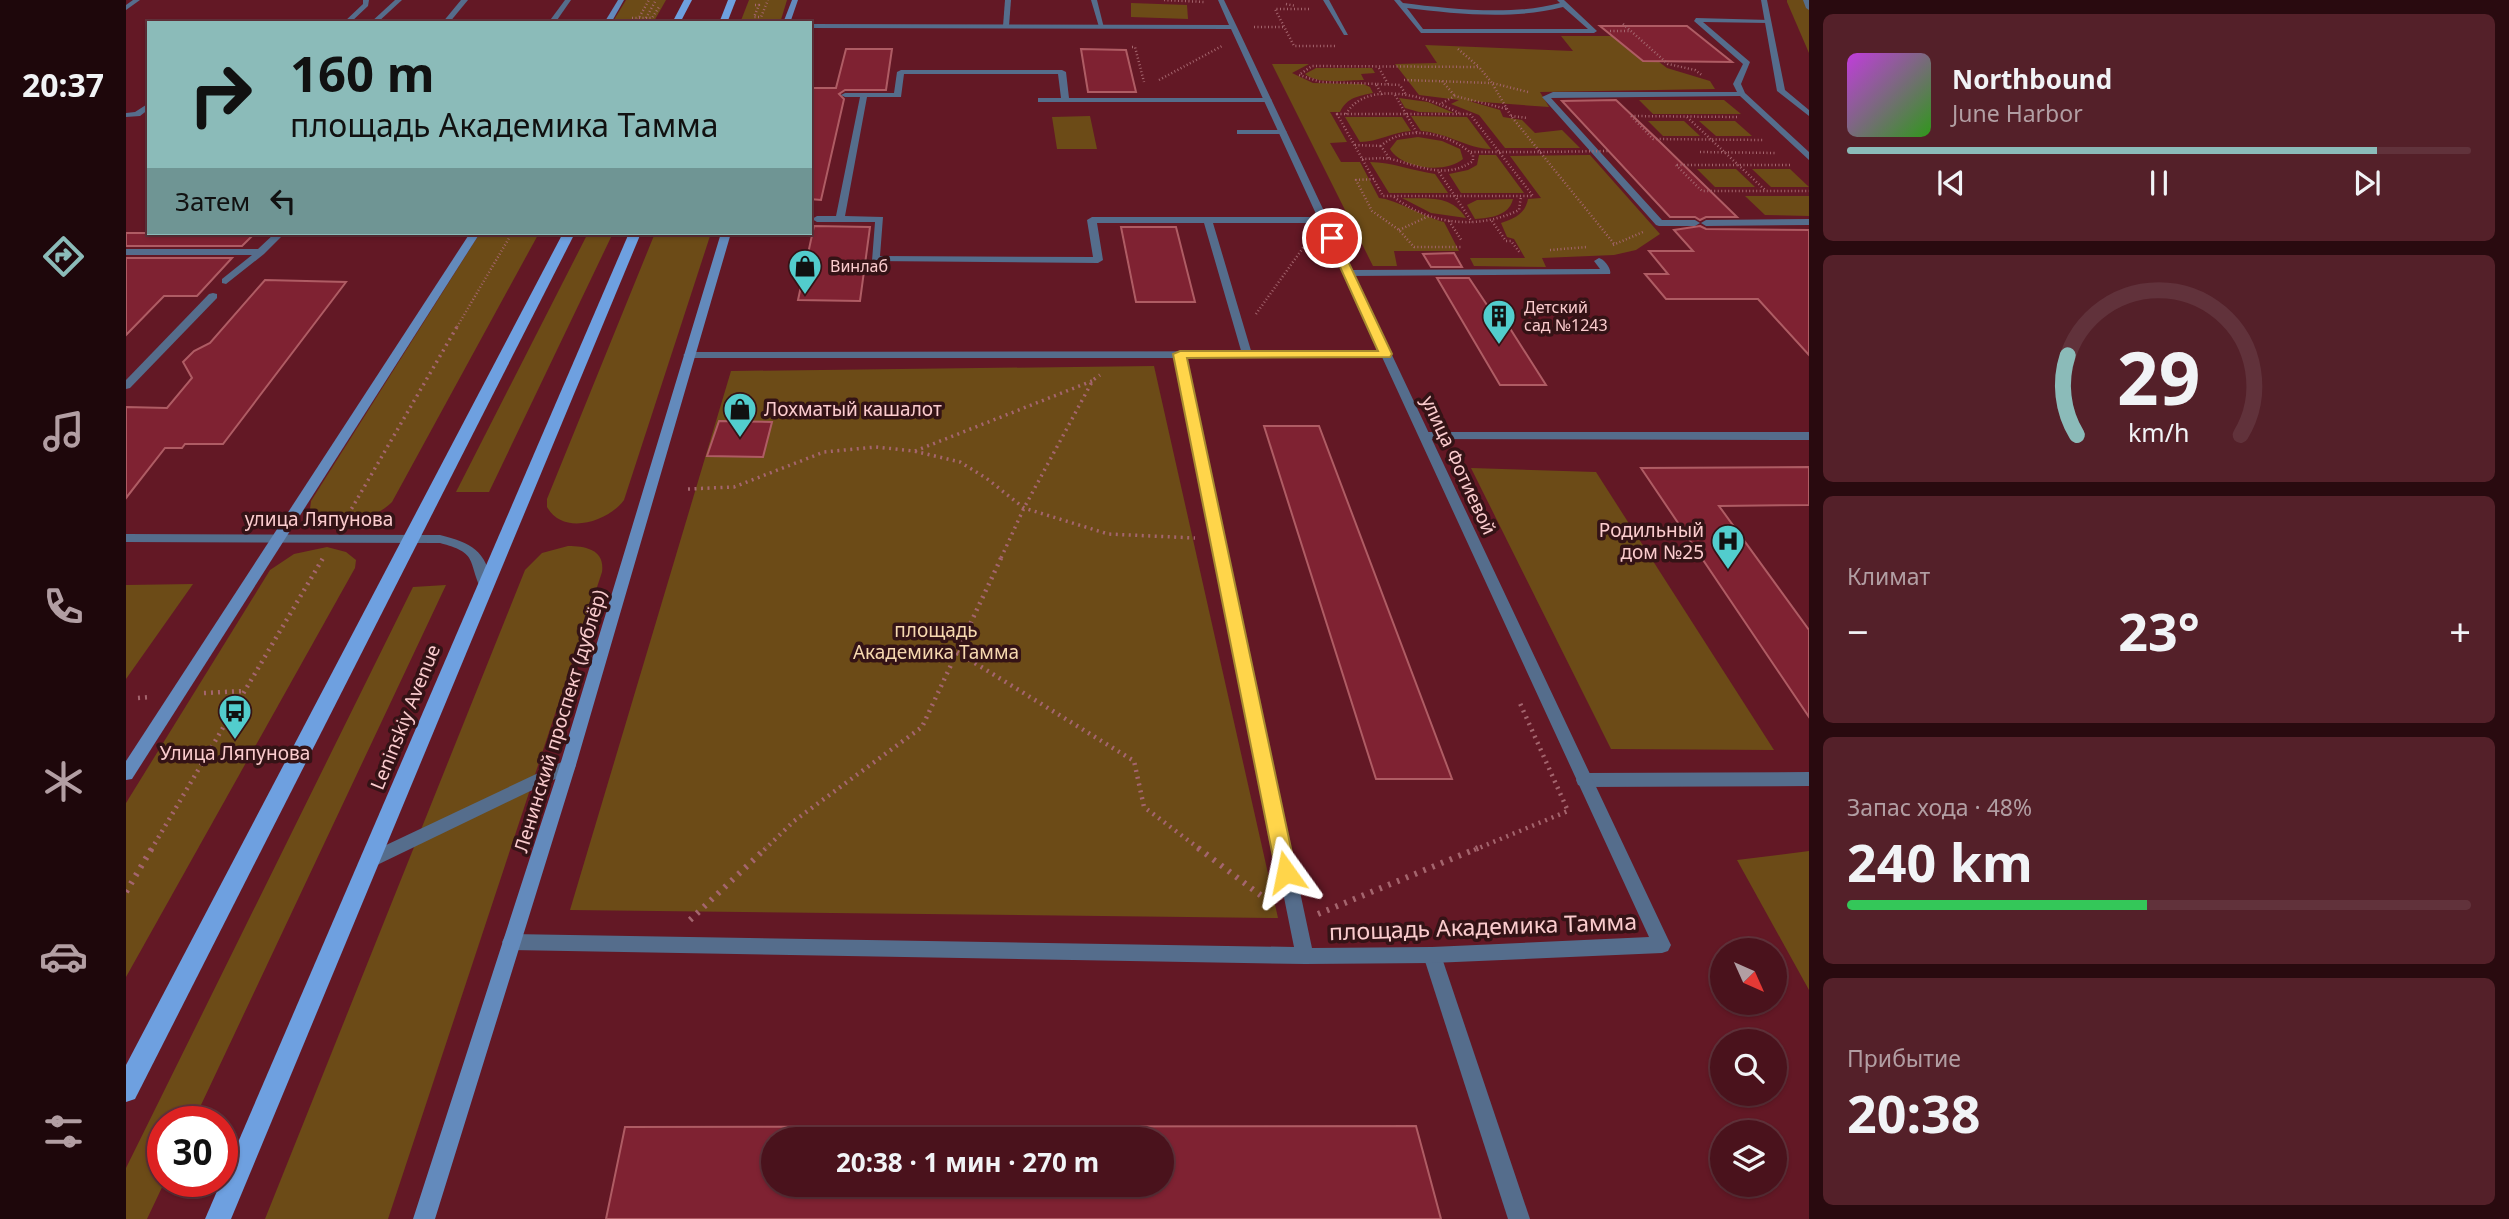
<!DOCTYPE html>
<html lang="ru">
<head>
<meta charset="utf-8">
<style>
  :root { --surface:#4a121c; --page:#542029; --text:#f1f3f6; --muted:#b29ea3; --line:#61323b; --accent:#8bbbb9 }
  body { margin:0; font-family:"Noto Sans",sans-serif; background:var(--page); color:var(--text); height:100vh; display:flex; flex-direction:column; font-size:26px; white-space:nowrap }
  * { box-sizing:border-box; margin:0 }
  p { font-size:23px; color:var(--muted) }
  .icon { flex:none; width:38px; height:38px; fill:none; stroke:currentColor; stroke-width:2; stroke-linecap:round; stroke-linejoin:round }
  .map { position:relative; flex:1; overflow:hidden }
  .drawer { display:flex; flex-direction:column; gap:14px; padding:14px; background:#290a0f; width:700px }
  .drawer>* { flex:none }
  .guide { position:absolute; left:21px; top:21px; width:665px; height:214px; border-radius:0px; box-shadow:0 2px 5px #0004,0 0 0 2px var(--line); background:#8bbbb9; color:#111; overflow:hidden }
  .needle { width:46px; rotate:135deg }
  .fabs { position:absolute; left:1584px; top:938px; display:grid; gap:14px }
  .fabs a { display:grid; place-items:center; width:77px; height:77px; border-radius:50%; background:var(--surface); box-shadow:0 2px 5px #0004,0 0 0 2px var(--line); font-size:35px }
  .speed { position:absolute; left:21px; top:1106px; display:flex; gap:14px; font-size:35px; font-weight:700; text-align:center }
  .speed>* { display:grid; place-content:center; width:91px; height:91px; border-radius:50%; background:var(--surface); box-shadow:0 2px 5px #0004,0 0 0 2px var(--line); line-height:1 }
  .speed .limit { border:10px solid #d22; background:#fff; color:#111 }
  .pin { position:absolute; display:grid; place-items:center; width:60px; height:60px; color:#fff; margin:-30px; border:4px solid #fff; border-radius:50%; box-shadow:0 2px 7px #0007 }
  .me { position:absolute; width:77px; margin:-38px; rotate:348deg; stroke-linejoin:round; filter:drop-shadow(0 0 5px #0008) }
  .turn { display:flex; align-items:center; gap:24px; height:147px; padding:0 28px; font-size:32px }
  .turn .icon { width:91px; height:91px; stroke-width:2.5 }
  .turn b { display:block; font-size:49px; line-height:60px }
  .then { display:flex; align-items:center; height:66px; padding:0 28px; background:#0003; gap:14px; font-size:26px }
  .big { font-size:52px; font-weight:700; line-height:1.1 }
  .drawer .widget { flex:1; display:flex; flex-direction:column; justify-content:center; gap:10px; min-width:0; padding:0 24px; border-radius:10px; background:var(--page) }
  .drawer .dial { align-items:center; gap:0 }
  .dial svg { height:182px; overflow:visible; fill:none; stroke:var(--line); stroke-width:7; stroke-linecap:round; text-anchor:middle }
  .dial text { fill:var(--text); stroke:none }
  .song { display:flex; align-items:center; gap:21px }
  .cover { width:84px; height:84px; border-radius:10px; background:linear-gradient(135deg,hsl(290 70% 55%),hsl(110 70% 35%)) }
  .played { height:7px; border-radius:4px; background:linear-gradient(90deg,var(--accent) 85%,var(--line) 85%) }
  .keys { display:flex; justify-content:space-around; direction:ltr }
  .heat { display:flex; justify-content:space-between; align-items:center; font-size:38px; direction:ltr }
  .charge { height:10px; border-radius:5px; background:linear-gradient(90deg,#34c759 48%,var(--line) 0) }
  .trip { position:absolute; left:635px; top:1127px; width:413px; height:70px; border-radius:35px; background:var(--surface); box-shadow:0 2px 5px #0004,0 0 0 2px var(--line); font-weight:700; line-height:70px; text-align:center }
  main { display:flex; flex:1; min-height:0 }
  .tabs { display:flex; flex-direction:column; width:126px; justify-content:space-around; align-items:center; background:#1e070b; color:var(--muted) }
  .tabs .icon { width:49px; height:49px }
  .tabs .current { color:var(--accent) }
  .tabs b { font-size:32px; color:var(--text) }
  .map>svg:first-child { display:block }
</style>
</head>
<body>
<main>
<nav class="tabs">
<b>20:37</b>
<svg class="icon current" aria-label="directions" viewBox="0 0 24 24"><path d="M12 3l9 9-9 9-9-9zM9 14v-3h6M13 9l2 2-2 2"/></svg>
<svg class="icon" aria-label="music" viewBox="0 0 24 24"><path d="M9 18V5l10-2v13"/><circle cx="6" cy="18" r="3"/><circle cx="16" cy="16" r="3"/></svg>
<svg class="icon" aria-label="phone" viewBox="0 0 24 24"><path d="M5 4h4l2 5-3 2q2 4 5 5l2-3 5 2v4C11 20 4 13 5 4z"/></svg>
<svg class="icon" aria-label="climate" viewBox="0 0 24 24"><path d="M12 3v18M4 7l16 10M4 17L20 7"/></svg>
<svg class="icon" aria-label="car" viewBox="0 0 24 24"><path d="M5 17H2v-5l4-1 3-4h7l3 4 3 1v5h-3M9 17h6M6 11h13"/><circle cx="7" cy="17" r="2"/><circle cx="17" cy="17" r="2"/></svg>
<svg class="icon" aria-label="filters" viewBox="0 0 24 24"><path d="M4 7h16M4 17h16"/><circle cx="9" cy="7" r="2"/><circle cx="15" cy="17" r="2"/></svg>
</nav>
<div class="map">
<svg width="1683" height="1219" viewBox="0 0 1683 1219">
  <rect width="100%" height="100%" fill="#631825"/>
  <g fill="#6c4b17">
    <path d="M500 0H540L527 23H486Z"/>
    <path d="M623 0H661L654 23H614Z"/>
    <path d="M1661 0H1683V53L1661 2Z"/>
    <path d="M1005 3 1061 5 1062 19 1005 17Z"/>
    <path d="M1435 36H1499L1541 68 1584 81 1589 89 1414 92 1423 107 1343 101 1374 110 1377 117 1396 120 1409 133 1436 130 1454 148H1379L1353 115 1325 104 1333 100 1293 95 1269 64 1311 63 1299 45 1447 51Z"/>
    <path d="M1146 64H1183L1166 73 1187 83 1237 84 1244 87 1247 93C1233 96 1221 97 1214 112H1204L1221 142 1204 143 1215 162H1234L1253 198C1269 199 1298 217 1318 222L1333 251H1268L1271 266H1247Z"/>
    <path d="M1190 68H1246L1249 73 1235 74 1238 80C1221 80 1192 85 1179 74Z"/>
    <path d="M1273 98 1302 102 1328 113 1293 112 1279 108Z"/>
    <path d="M1513 100H1598L1615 114H1527Z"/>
    <path d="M964 116 971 149H931L926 117Z"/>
    <path d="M1285 116 1341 117 1365 149C1342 149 1322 133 1295 131Z"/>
    <path d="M1219 117H1276L1285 131C1266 132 1252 142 1234 142Z"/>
    <path d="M1522 121H1558L1574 136H1537Z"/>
    <path d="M1573 121H1609L1626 136H1590Z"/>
    <path d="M1292 137 1316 141 1334 149 1337 159C1320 174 1276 169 1264 149L1271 140Z"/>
    <path d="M1353 155H1370L1398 193H1335L1323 174 1342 170 1351 165Z"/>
    <path d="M1464 155 1534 234 1510 250 1488 255 1416 258 1420 267 1348 266 1344 258H1399L1388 239 1381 237 1375 223C1389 218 1399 214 1402 199L1415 198 1384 156Z"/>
    <path d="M1244 162C1266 162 1287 171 1309 174L1322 193H1263Z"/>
    <path d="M1571 169H1610L1629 187H1589Z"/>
    <path d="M1626 169H1664L1683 187H1645Z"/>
    <path d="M1619 196H1683V216L1639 215Z"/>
    <path d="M1276 198C1302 199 1325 194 1340 218L1305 213Z"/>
    <path d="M1387 199C1383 216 1364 218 1349 219L1341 205 1351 200Z"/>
    <path d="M354 233H413L266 502C249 520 199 536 184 509L185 501Z"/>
    <path d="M462 233H487L363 492H330Z"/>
    <path d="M529 233H585L498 500C482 522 437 536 421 507V499Z"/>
    <path d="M1028 366 1152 918 444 910 605 371Z"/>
    <path d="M1345 468 1470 472 1648 750 1485 749Z"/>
    <path d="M442 546C460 546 479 550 476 572L262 1219H139L399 570 416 553Z"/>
    <path d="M201 547 220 552 230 560 229 568 0 977V803L144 570 168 554Z"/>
    <path d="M67 584 0 679V585Z"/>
    <path d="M320 585 67 1122H37V1181H39L21 1219H0V1168L287 587Z"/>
    <path d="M1683 851V990L1611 860Z"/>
  </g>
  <g fill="#7f2232" stroke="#af5c64" stroke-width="2" fill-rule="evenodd">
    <path d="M1474 26H1561L1606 62 1517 61Z"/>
    <path d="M720 49H766L760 90H719L713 94 718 99 695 200 684 199V88H710Z"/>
    <path d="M955 49 1000 50 1010 92H962Z"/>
    <path d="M1490 100 1534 142 1611 217H1580L1574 220 1569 217H1544L1436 101Z"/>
    <path d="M688 226 744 227 734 301 672 300Z"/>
    <path d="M1574 226 1580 229 1683 230V355L1632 299H1540L1519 274H1542L1523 251H1567L1548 230Z"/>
    <path d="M995 227H1050L1069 302H1010Z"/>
    <path d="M0 233H129L116 246H0Z"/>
    <path d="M1328 253 1336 267H1305L1297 254Z"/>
    <path d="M0 258H106L71 296H38L0 335Z"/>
    <path d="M1311 278H1343L1363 308H1371L1420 385H1374Z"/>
    <path d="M139 280 220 282 97 444H59L56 448H39L0 498V407L41 408 66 378 57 362 68 351 84 343Z"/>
    <path d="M593 421 646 422 637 457 581 456Z"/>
    <path d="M1138 426H1193L1326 779H1250Z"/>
    <path d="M1683 467V505L1593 506 1683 630V717L1515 468Z"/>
    <path d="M1290 1126 1315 1219H480L499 1127ZM648 1139H1036V1185H648Z"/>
  </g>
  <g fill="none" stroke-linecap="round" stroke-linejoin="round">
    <g stroke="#a4656e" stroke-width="2.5" stroke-dasharray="1 2.5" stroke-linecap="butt">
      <path d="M1038 0 1078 2"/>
      <path d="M1160 4 1170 6"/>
      <path d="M629 5H633L628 17H635L642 0"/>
      <path d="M1183 9H1149L1168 46H1209"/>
      <path d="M506 18H526L533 7"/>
      <path d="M520 18 530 0"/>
      <path d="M510 23 523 0"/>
      <path d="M1497 24 1542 64 1569 70 1577 76"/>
      <path d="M1128 27H1158"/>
      <path d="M1484 31H1503"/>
      <path d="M1006 47H1009L1018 82"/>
      <path d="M1332 49 1352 66"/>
      <path d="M1253 68 1262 84"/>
      <path d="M1033 80 1096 46"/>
      <path d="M1278 80 1365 83"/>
      <path d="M1316 81 1329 96"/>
      <path d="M1250 84 1195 82 1173 75 1186 66 1353 67 1366 83"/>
      <path d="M1402 92 1366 83 1385 116 1489 245"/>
      <path d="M1256 95 1250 84 1274 85 1280 95"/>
      <path d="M1269 95 1291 133"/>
      <path d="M1316 103 1329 96 1381 109"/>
      <path d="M1211 114H1344L1407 196H1257Z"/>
      <path d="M1220 114C1241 78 1303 97 1333 113"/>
      <path d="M1385 116 1402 118"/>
      <path d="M1505 116 1527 139 1638 140"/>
      <path d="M1505 116 1611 117"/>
      <path d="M1561 117 1639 190"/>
      <path d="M1229 145 1255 146"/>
      <path d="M1345 152H1413"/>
      <path d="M1574 152 1651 153"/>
      <path d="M1236 159C1245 159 1255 157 1265 159 1294 166 1319 180 1347 161V155C1324 133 1280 123 1255 146L1263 158"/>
      <path d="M1550 165 1576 191H1683"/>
      <path d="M1551 165H1665"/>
      <path d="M1313 172 1346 222"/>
      <path d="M1248 179 1230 180 1246 211 1273 230 1288 247H1335"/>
      <path d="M1268 197C1304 225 1352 230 1393 210L1395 196"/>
      <path d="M1323 221 1336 241"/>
      <path d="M1366 221 1380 241H1385L1394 253"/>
      <path d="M1273 230 1303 216"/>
      <path d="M1487 245 1517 232"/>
      <path d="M1424 250 1461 247"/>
      <path d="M1130 314 1184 238"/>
      <path d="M331 327 386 233"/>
    </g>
    <g stroke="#a4656e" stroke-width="3.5" stroke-dasharray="2 4.5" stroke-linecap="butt">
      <path d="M789 451 966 381"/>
      <path d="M562 489 608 487 698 452 750 447 788 451 834 462 860 478 898 508 982 534 1069 538"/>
      <path d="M219 520 332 325"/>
      <path d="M875 558 898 508 967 380 974 375"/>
    </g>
    <g stroke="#a4656e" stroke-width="4.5" stroke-dasharray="2 5" stroke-linecap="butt">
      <path d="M831 652 1008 761 1018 807 1075 850"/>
      <path d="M78 693 118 691"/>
      <path d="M12 698 24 697"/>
      <path d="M25 850 197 558"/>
      <path d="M638 850 668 821 796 727 876 556"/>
      <path d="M1348 850 1442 811 1393 701"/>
    </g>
    <g stroke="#a4656e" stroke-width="6" stroke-dasharray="2.5 7" stroke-linecap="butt">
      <path d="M1072 848 1141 900"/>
      <path d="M0 892 26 848"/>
      <path d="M1192 914 1352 848"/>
      <path d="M564 920 640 848"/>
    </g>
    <g fill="#556d8c" fill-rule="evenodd">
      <path d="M7 0H14L0 10V5Z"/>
      <path d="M237 0H243L242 6 224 23H217L237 4Z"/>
      <path d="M269 0H276L251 23H244Z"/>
      <path d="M335 0H342L323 23H316Z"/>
      <path d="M439 0H445L429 23H422Z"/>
      <path d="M879 0H885L883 26 880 28 877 26Z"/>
      <path d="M965 0H971L978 28 973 27Z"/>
      <path d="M1197 0H1203L1222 35H1218Z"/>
      <path d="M1268 0H1274L1277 3C1324 9 1387 16 1434 3L1431 0H1438L1471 31 1468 33H1295ZM1437 7 1462 29H1297L1281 8C1330 14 1388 20 1437 7Z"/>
      <path d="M1677 0H1683V10L1680 8Z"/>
      <path d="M1570 18 1644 20 1642 23 1577 22 1624 62 1615 84 1619 93 1683 152V160L1614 96 1425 98 1536 220H1569L1574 223 1569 226H1533L1530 225 1416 97 1427 92H1611L1607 84 1617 64 1568 21Z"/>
      <path d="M775 70H936L940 72 943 98H1142L1146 100 1142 102H912V98H935L932 74H778L775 97H741L719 216 757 217 754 256 967 257 961 220 966 217H1198L1203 220 1198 223H1087L1126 354 1121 357 1116 354 1078 223H971L977 260 972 263 746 261 749 222H691L686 219 691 216H710L734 97H719L715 95 719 93H768L771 72Z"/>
      <path d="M23 103V109L14 116 0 117V113L9 112Z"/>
      <path d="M1114 130H1157L1161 132 1157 134H1111V130Z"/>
      <path d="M1683 219V225L1580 226 1575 223 1580 220Z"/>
      <path d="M149 233H159L138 254 100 284 96 283V279L126 255H0V249H132Z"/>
      <path d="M1473 258C1478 259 1486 269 1484 274L1223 276 1218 273 1223 270 1474 269 1468 261Z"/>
      <path d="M87 293 91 294V298L4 388 0 389V380L83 294Z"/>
      <path d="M1298 432H1683V440L1294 439V433Z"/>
      <path d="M1683 772V786L1458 787 1452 785 1450 780 1452 775 1458 773Z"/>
      <path d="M1306 947 1312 949 1315 955 1404 1219H1382L1297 955 1300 949Z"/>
    </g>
    <g fill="#556d8c" fill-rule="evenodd">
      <path d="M1092 0H1098L1111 27 1542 939 1545 945 1542 951 1536 953 1306 963 1179 964 385 950 379 948 376 942 379 936 385 934 1168 947 1049 358H562L557 355 562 352 1253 351 1105 29 684 28V24L1103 25ZM1256 357 1523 937 1306 947 1186 948 1060 358Z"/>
      <path d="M1635 0H1641L1659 90 1683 110V116L1651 91Z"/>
      <path d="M0 534 314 535C345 543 360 550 366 584L359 589 354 587C342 559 351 553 314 543L0 542Z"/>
      <path d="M442 759 448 760 450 765 448 770 251 865 245 867 239 865 236 860 239 855Z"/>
    </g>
    <g fill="#638abc" fill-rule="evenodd">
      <path d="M492 0H498L485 23H478Z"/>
      <path d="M666 0H672L664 23H657Z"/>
      <path d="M344 233H354L6 779 0 780V761Z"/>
      <path d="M595 233H605L450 765 309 1219H287L434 765Z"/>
    </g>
    <g fill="#6ea0e0" fill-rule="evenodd">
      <path d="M558 0H566L554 23H546Z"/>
      <path d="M602 0H610L601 23H593Z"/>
      <path d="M437 233H449L9 1099 0 1102V1065Z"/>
      <path d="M503 233H515L105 1219H79Z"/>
    </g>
    <path stroke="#a4656e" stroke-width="2.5" stroke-dasharray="1 2.5" stroke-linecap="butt" d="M1414 152 1483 151"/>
  </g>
  <path fill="#ffd54a" stroke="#a68a30" stroke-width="2" d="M1202 235 1211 238 1266 354 1264 357 1061 358 1170 872 1167 878 1160 880 1153 878 1150 872 1047 354 1054 351H1252L1201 238Z"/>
  <defs>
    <symbol id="shop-pin" viewBox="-11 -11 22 30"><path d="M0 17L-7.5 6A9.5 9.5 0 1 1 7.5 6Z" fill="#52cdcd" stroke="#341316"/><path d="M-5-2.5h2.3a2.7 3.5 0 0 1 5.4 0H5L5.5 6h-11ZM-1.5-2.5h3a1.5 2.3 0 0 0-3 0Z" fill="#111"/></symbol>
    <symbol id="building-pin" viewBox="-11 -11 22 30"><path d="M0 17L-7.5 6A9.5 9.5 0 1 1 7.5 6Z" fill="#52cdcd" stroke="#341316"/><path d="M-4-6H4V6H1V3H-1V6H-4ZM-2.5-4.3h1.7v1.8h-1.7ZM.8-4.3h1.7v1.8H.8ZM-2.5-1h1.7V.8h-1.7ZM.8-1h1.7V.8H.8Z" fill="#111"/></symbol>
    <symbol id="hospital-pin" viewBox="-11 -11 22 30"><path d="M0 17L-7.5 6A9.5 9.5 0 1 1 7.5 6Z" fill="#52cdcd" stroke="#341316"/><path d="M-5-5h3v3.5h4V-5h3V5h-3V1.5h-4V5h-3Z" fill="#111"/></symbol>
    <symbol id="bus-pin" viewBox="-11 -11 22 30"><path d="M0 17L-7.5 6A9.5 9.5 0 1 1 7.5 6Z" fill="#52cdcd" stroke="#341316"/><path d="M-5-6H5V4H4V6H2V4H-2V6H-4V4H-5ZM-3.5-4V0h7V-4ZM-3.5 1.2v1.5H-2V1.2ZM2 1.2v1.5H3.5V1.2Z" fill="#111"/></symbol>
  </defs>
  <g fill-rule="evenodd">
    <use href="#shop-pin" x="660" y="247" width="38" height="52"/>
    <use href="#building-pin" x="1354" y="297" width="38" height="52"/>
    <use href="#shop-pin" x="595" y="390" width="38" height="52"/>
    <use href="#hospital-pin" x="1583" y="522" width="38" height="52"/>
    <use href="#bus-pin" x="90" y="692" width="38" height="52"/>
  </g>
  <g text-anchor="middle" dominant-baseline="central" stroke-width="7" stroke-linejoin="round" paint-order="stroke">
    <g font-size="16" fill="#fbccce" stroke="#341316" text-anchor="start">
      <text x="704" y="266">Винлаб</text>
      <text x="1398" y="307">Детский<tspan x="1398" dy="18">сад №1243</tspan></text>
    </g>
    <g font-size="19" fill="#fbccce" stroke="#341316" text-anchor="start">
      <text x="638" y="409">Лохматый кашалот</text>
      <text x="1578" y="530" text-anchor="end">Родильный<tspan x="1578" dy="22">дом №25</tspan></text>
      <text x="109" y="753" text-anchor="middle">Улица Ляпунова</text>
    </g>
    <g font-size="19" fill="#fbccce" stroke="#341316">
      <text transform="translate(1333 465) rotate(65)">улица Фотиевой</text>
      <text x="193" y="519">улица Ляпунова</text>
      <text transform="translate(279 717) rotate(-68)">Leninskiy Avenue</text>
      <text transform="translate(434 721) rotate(-73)">Ленинский проспект (дублёр)</text>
    </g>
    <g font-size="19" fill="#f7d9b0" stroke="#341316">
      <text x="810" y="630">площадь<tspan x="810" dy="22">Академика Тамма</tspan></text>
    </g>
    <g font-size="23" fill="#fbccce" stroke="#341316">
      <text transform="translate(1357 926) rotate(-2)">площадь Академика Тамма</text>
    </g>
  </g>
</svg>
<div class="fabs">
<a><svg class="needle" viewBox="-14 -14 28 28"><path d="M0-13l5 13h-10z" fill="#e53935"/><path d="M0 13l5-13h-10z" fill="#b29ea3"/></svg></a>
<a><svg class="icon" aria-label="search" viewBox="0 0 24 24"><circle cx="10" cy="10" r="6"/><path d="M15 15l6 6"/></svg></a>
<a><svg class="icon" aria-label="layers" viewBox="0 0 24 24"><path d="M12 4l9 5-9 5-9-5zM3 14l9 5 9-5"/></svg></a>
</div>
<div class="speed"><div class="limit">30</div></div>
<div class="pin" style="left:1206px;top:238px;background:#d93025"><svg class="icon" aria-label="arrive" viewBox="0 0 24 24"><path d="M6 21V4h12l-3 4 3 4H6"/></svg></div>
<svg class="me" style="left:1160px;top:872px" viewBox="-20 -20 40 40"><path d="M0-17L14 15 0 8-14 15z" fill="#ffd54a" stroke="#fff" stroke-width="4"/></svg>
<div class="trip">20:38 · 1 мин · 270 m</div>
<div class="guide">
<div class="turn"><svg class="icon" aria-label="right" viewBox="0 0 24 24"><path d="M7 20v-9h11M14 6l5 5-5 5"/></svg><div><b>160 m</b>площадь Академика Тамма</div></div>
<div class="then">Затем<svg class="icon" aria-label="left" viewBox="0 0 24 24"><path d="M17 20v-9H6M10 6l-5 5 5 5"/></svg></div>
</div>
</div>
<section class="drawer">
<div class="widget">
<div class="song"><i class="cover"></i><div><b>Northbound</b><p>June Harbor</p></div></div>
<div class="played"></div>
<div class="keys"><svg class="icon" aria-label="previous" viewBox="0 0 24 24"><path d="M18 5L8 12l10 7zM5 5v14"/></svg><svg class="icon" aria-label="pause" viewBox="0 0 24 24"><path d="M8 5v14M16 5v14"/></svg><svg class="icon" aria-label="next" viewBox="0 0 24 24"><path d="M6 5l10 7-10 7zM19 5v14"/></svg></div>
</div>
<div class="widget dial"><svg viewBox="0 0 100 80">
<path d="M14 69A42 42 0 1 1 86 69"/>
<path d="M14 69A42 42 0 0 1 10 34" stroke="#8bbbb9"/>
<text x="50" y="56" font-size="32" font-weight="700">29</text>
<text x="50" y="72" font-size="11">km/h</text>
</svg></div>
<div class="widget"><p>Климат</p>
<div class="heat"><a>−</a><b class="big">23°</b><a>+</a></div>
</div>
<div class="widget"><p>Запас хода · 48%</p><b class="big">240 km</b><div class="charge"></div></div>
<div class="widget"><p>Прибытие</p><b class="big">20:38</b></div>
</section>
</main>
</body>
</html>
